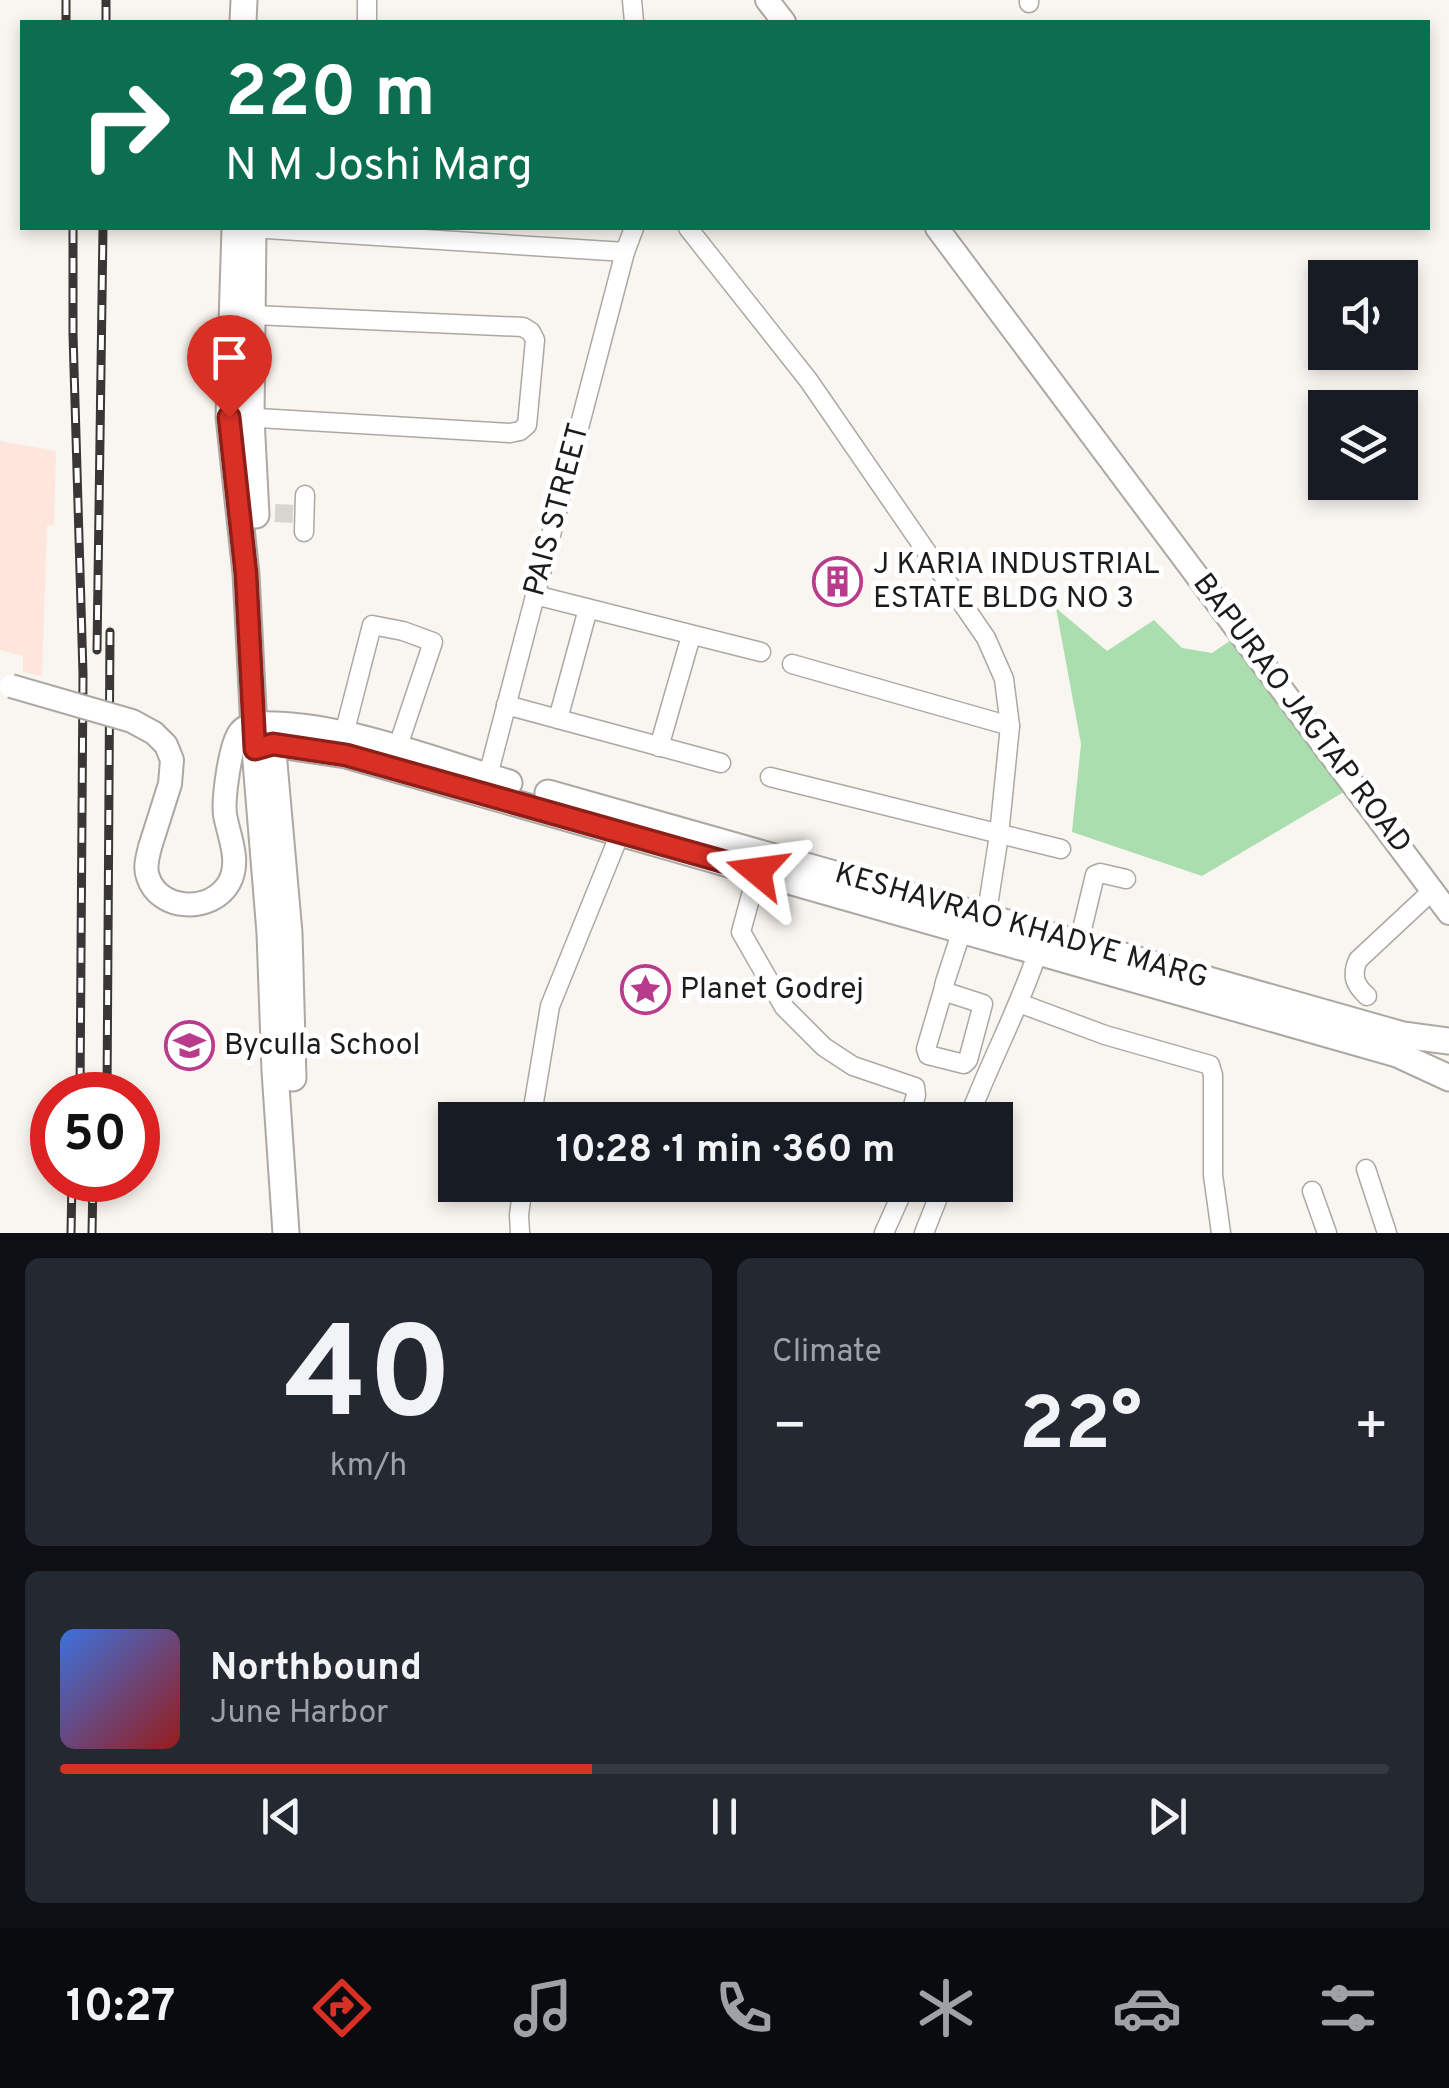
<!DOCTYPE html>
<html lang="en">
<head>
<meta charset="utf-8">
<style>
  :root { --surface:#171b24; --page:#242831; --text:#f1f3f6; --muted:#9ea1a6; --line:#363941; --accent:#d93025 }
  body { margin:0; font-family:Overpass,sans-serif; background:var(--page); color:var(--text); height:100vh; display:flex; flex-direction:column; font-size:38px; white-space:nowrap }
  * { box-sizing:border-box; margin:0 }
  p { font-size:32px; color:var(--muted) }
  .icon { flex:none; width:55px; height:55px; fill:none; stroke:currentColor; stroke-width:2; stroke-linecap:round; stroke-linejoin:round }
  .map { position:relative; height:1233px; overflow:hidden }
  .side { display:flex; flex-direction:column; gap:25px; padding:25px; background:#0d0f14; flex:1 }
  .side>* { flex:none }
  .hud { position:absolute; left:20px; top:20px; width:1410px; height:210px; border-radius:0px; box-shadow:0 5px 15px #0003; background:#0b6e4f; color:#fff; overflow:hidden }
  .tools { position:absolute; left:1308px; top:260px; display:grid; gap:20px }
  .tools a { display:grid; place-items:center; width:110px; height:110px; border-radius:0px; background:var(--surface); box-shadow:0 5px 15px #0003; font-size:50px }
  .speed { position:absolute; left:30px; top:1072px; display:flex; gap:20px; font-size:50px; font-weight:700; text-align:center }
  .speed>* { display:grid; place-content:center; width:130px; height:130px; border-radius:50%; background:var(--surface); box-shadow:0 5px 15px #0003; line-height:1 }
  .speed .limit { border:15px solid #d22; background:#fff; color:#111 }
  .pin { position:absolute; display:grid; place-items:center; width:85px; height:85px; color:#fff; margin:-102px -42px; border-radius:50% 50% 50% 0; rotate:-45deg; box-shadow:0 0 10px #0007 }
  .pin .icon { rotate:45deg }
  .me { position:absolute; width:110px; margin:-55px; rotate:286deg; stroke-linejoin:round; filter:drop-shadow(0 0 8px #0008) }
  .turn { display:flex; align-items:center; gap:35px; height:210px; padding:0 40px; font-size:45px }
  .turn .icon { width:130px; height:130px; stroke-width:2.5 }
  .turn b { display:block; font-size:70px; line-height:85px }
  .big { font-size:75px; font-weight:700; line-height:1.1 }
  .side .widget { flex:1; display:flex; flex-direction:column; justify-content:center; gap:15px; min-width:0; padding:0 35px; border-radius:15px; background:var(--page) }
  .side .dial { align-items:center; gap:0 }
  .dial b { font-size:130px; line-height:1 }
  .song { display:flex; align-items:center; gap:30px }
  .cover { width:120px; height:120px; border-radius:15px; background:linear-gradient(135deg,hsl(220 70% 55%),hsl(0 70% 35%)) }
  .played { height:10px; border-radius:5px; background:linear-gradient(90deg,var(--accent) 40%,var(--line) 40%) }
  .keys { display:flex; justify-content:space-around; direction:ltr }
  .heat { display:flex; justify-content:space-between; align-items:center; font-size:55px; direction:ltr }
  .side .tiles { flex:1; display:grid; gap:25px; grid-template-columns:1fr 1fr }
  .widget:last-child { grid-column:span 2 }
  .trip { position:absolute; left:438px; top:1102px; width:575px; height:100px; border-radius:0px; background:var(--surface); box-shadow:0 5px 15px #0003; font-weight:700; line-height:100px; text-align:center }
  .tab-bar { display:flex; height:160px; justify-content:space-around; align-items:center; background:#090b0e; color:var(--muted) }
  .tab-bar .icon { width:70px; height:70px }
  .tab-bar .selected { color:var(--accent) }
  .tab-bar b { font-size:45px; color:var(--text) }
  .map>svg:first-child { display:block }
</style>
</head>
<body>
<div class="map">
<svg width="1449" height="1233" viewBox="0 0 1449 1233">
  <rect width="100%" height="100%" fill="#f9f5f0"/>
  <path fill="#fee6dc" d="M0 441 56 451 54 525 47 526 42 676 23 672V656L0 650Z"/>
  <path fill="#abdeaf" d="M1056 608 1107 651 1154 620 1182 648 1212 653 1240 634 1354 786 1202 876 1072 832 1081 744Z"/>
  <g fill="none" stroke-linecap="round" stroke-linejoin="round">
    <path stroke="#d8d4d0" stroke-width="18" stroke-dasharray="18 9" stroke-linecap="butt" d="M275 513 299 514"/>
    <defs>
      <g id="minor">
        <path d="M632 0 634 22"/>
        <path d="M1029 3V0"/>
        <path d="M367 22V0"/>
        <path d="M252 228 625 252"/>
        <path d="M688 228 809 381 986 638 1004 679 1010 726 999 835 985 925"/>
        <path d="M240 417 510 433 520 431 527 425 535 340 531 332 523 327 252 315"/>
        <path d="M304 532 305 495"/>
        <path d="M535 595 761 652"/>
        <path d="M792 664 1010 726"/>
        <path d="M506 705 721 763"/>
        <path d="M558 719 588 609"/>
        <path d="M344 734 372 625 403 631 433 642 397 749"/>
        <path d="M659 747 691 636"/>
        <path d="M770 777 1061 849"/>
        <path d="M485 787 625 252 634 228"/>
        <path d="M760 862 741 932 784 1007 824 1047 853 1066 915 1087 916 1095 909 1120"/>
        <path d="M1077 950 1095 875 1100 873 1126 879"/>
        <path d="M943 991 983 1004 968 1060 964 1064 928 1055 926 1049 943 991 945 982 962 930"/>
        <path d="M1367 996C1355 985 1351 976 1358 960L1432 891"/>
        <path d="M1019 1003 1105 1035 1210 1065 1213 1075V1175L1221 1233"/>
        <path d="M531 1120 550 1006 623 826"/>
        <path d="M968 1120C990 1061 1021 1005 1040 945"/>
        <path d="M1366 1169 1387 1233"/>
        <path d="M1312 1191 1327 1233"/>
        <path d="M520 1233 519 1215 523 1185"/>
        <path d="M884 1233 901 1195 902 1185"/>
        <path d="M924 1233 943 1185"/>
      </g>
      <g id="tertiary">
        <path d="M767 0 784 22"/>
        <path d="M937 228 1449 913"/>
        <path d="M150 847C148 856 144 867 148 877 159 912 212 913 229 883 241 861 229 837 225 815 223 799 230 744 240 732 244 727 248 726 254 725"/>
      </g>
      <g id="secondary">
        <path d="M243 22 244 0"/>
        <path d="M235 228 229 417 246 574 255 749 270 933 275 1071 286 1233"/>
        <path d="M253 228 251 418 256 515"/>
        <path d="M254 725C335 721 431 760 509 783"/>
        <path d="M271 729 289 933 293 1078"/>
        <path d="M255 749 273 744 346 755 1397 1054 1449 1078"/>
        <path d="M548 793 1403 1035 1449 1041"/>
      </g>
    </defs>
    <use href="#minor" stroke="#aca9a4" stroke-width="21"/>
    <use href="#tertiary" stroke="#aca9a4" stroke-width="26"/>
    <use href="#secondary" stroke="#aca9a4" stroke-width="29"/>
    <use href="#minor" stroke="#fff" stroke-width="18"/>
    <use href="#tertiary" stroke="#fff" stroke-width="22"/>
    <use href="#secondary" stroke="#fff" stroke-width="25"/>
    <defs>
      <g id="rail">
        <path d="M66 0V22"/>
        <path d="M106 22V0"/>
        <path d="M73 228V334L83 674 80 1095"/>
        <path d="M97 650 103 228"/>
        <path d="M107 1095 110 632"/>
        <path d="M71 1233 72 1180"/>
        <path d="M92 1233 93 1180"/>
      </g>
    </defs>
    <use href="#rail" stroke="#393735" stroke-width="9"/>
    <use href="#rail" stroke="#fff" stroke-width="5" stroke-dasharray="15" stroke-linecap="butt"/>
    <defs>
      <path id="tertiary-bridge" d="M11 686 132 721 154 733 166 745 172 760 170 784 150 847"/>
    </defs>
    <use href="#tertiary-bridge" stroke="#aca9a4" stroke-width="26" stroke-linecap="butt"/>
    <use href="#tertiary-bridge" stroke="#fff" stroke-width="22"/>
  </g>
  <g fill="none" stroke-linecap="round" stroke-linejoin="round">
    <defs>
      <path id="route" d="M229 417 246 574 255 749 273 744 346 755 757 871"/>
    </defs>
    <use href="#route" stroke="#8d1f18" stroke-width="25"/>
    <use href="#route" stroke="#d93025" stroke-width="18"/>
  </g>
  <defs>
    <symbol id="building-ring" viewBox="-11 -11 22 22"><circle r="9.5" fill="#fff" stroke="#b93c8c" stroke-width="1.5"/><path d="M-4-6H4V6H1V3H-1V6H-4ZM-2.5-4.3h1.7v1.8h-1.7ZM.8-4.3h1.7v1.8H.8ZM-2.5-1h1.7V.8h-1.7ZM.8-1h1.7V.8H.8Z" fill="#b93c8c"/></symbol>
    <symbol id="sight-ring" viewBox="-11 -11 22 22"><circle r="9.5" fill="#fff" stroke="#b93c8c" stroke-width="1.5"/><path d="M0-6L1.8-2.2L6-1.7L2.9 1.2L3.7 5.4L0 3.3L-3.7 5.4L-2.9 1.2L-6-1.7L-1.8-2.2Z" fill="#b93c8c"/></symbol>
    <symbol id="school-ring" viewBox="-11 -11 22 22"><circle r="9.5" fill="#fff" stroke="#b93c8c" stroke-width="1.5"/><path d="M0-5L7-2L0 1L-7-2ZM-4 1L0 2.5L4 1V4Q0 6-4 4Z" fill="#b93c8c"/></symbol>
  </defs>
  <g fill-rule="evenodd">
    <use href="#building-ring" x="810" y="554" width="55" height="55"/>
    <use href="#sight-ring" x="618" y="962" width="55" height="55"/>
    <use href="#school-ring" x="162" y="1018" width="55" height="55"/>
  </g>
  <g text-anchor="middle" dominant-baseline="central" stroke-width="10" stroke-linejoin="round" paint-order="stroke">
    <g font-size="30" fill="#1d1c1a" stroke="#fff">
      <text transform="translate(558 510) rotate(-75)">PAIS STREET</text>
      <text transform="translate(1301 714) rotate(53)">BAPURAO JAGTAP ROAD</text>
      <text transform="translate(1021 927) rotate(16)">KESHAVRAO KHADYE MARG</text>
    </g>
    <g font-size="30" fill="#1d1c1a" stroke="#fff" text-anchor="start">
      <text x="873" y="565">J KARIA INDUSTRIAL<tspan x="873" dy="34">ESTATE BLDG NO 3</tspan></text>
      <text x="680" y="990">Planet Godrej</text>
      <text x="224" y="1046">Byculla School</text>
    </g>
  </g>
</svg>
<div class="tools">
<a><svg class="icon" aria-label="sound" viewBox="0 0 24 24"><path d="M4 9h4l5-4v14l-5-4H4zM17 9q2 3 0 6"/></svg></a>
<a><svg class="icon" aria-label="layers" viewBox="0 0 24 24"><path d="M12 4l9 5-9 5-9-5zM3 14l9 5 9-5"/></svg></a>
</div>
<div class="speed"><div class="limit">50</div></div>
<div class="pin" style="left:229px;top:417px;background:#d93025"><svg class="icon" aria-label="arrive" viewBox="0 0 24 24"><path d="M6 21V4h12l-3 4 3 4H6"/></svg></div>
<svg class="me" style="left:757px;top:871px" viewBox="-20 -20 40 40"><path d="M0-17L14 15 0 8-14 15z" fill="#d93025" stroke="#fff" stroke-width="4"/></svg>
<div class="trip">10:28 · 1 min · 360 m</div>
<div class="hud">
<div class="turn"><svg class="icon" aria-label="right" viewBox="0 0 24 24"><path d="M7 20v-9h11M14 6l5 5-5 5"/></svg><div><b>220 m</b>N M Joshi Marg</div></div>
</div>
</div>
<section class="side">
<div class="tiles">
<div class="widget dial"><b>40</b><p>km/h</p></div>
<div class="widget"><p>Climate</p>
<div class="heat"><a>−</a><b class="big">22°</b><a>+</a></div>
</div>
<div class="widget">
<div class="song"><i class="cover"></i><div><b>Northbound</b><p>June Harbor</p></div></div>
<div class="played"></div>
<div class="keys"><svg class="icon" aria-label="previous" viewBox="0 0 24 24"><path d="M18 5L8 12l10 7zM5 5v14"/></svg><svg class="icon" aria-label="pause" viewBox="0 0 24 24"><path d="M8 5v14M16 5v14"/></svg><svg class="icon" aria-label="next" viewBox="0 0 24 24"><path d="M6 5l10 7-10 7zM19 5v14"/></svg></div>
</div>
</div>
</section>
<nav class="tab-bar">
<b>10:27</b>
<svg class="icon selected" aria-label="directions" viewBox="0 0 24 24"><path d="M12 3l9 9-9 9-9-9zM9 14v-3h6M13 9l2 2-2 2"/></svg>
<svg class="icon" aria-label="music" viewBox="0 0 24 24"><path d="M9 18V5l10-2v13"/><circle cx="6" cy="18" r="3"/><circle cx="16" cy="16" r="3"/></svg>
<svg class="icon" aria-label="phone" viewBox="0 0 24 24"><path d="M5 4h4l2 5-3 2q2 4 5 5l2-3 5 2v4C11 20 4 13 5 4z"/></svg>
<svg class="icon" aria-label="climate" viewBox="0 0 24 24"><path d="M12 3v18M4 7l16 10M4 17L20 7"/></svg>
<svg class="icon" aria-label="car" viewBox="0 0 24 24"><path d="M5 17H2v-5l4-1 3-4h7l3 4 3 1v5h-3M9 17h6M6 11h13"/><circle cx="7" cy="17" r="2"/><circle cx="17" cy="17" r="2"/></svg>
<svg class="icon" aria-label="filters" viewBox="0 0 24 24"><path d="M4 7h16M4 17h16"/><circle cx="9" cy="7" r="2"/><circle cx="15" cy="17" r="2"/></svg>
</nav>
</body>
</html>
